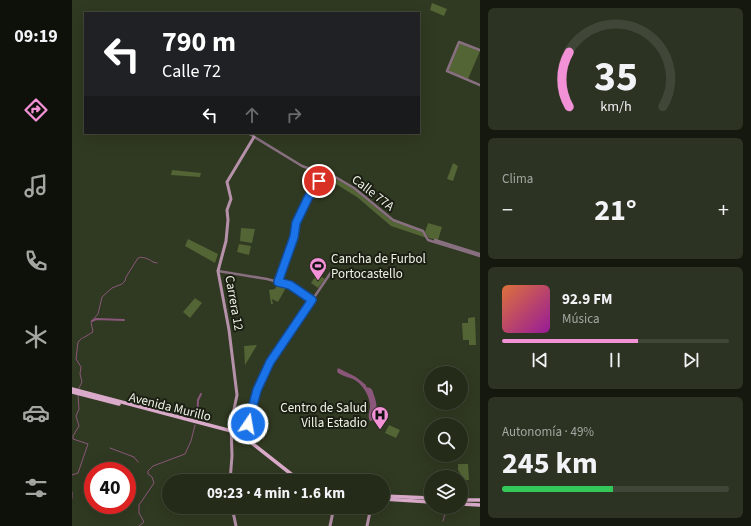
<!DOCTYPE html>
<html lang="es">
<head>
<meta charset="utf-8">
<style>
  :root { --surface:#242b19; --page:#2c3322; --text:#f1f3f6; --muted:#a3a7a2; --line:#414738; --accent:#f391d6 }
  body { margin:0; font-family:"Source Sans 3",sans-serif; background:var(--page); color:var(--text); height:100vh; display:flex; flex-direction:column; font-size:15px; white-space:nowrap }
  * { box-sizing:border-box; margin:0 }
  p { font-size:13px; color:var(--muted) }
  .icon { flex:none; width:22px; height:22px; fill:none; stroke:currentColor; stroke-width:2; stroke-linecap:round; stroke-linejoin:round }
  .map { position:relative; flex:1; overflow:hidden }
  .sheet { display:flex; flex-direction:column; gap:8px; padding:8px; background:#14180e; width:271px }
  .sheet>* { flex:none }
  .hud { position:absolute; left:12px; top:12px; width:336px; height:122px; border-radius:0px; box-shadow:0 4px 16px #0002,0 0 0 1px var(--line); background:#202124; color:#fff; overflow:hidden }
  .buttons { position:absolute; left:352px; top:366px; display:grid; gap:8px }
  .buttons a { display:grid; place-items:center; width:44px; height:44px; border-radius:50%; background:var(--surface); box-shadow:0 4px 16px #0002,0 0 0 1px var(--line); font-size:20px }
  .speed { position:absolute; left:12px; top:462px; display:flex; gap:8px; font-size:20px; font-weight:700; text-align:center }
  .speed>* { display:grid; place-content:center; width:52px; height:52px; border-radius:50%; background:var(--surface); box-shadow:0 4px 16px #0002,0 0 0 1px var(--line); line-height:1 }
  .speed .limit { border:6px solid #d22; background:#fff; color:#111 }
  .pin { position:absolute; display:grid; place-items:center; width:34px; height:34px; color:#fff; margin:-17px; border:2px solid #fff; border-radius:50%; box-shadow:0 1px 4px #0007 }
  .me { position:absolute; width:44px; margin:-22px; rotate:12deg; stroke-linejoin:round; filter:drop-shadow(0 0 3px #0008) }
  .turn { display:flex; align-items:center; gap:14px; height:84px; padding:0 12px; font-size:18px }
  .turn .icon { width:52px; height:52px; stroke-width:2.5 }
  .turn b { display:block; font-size:28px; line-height:34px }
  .lanes { display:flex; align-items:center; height:38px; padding:0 12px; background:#0003; justify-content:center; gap:20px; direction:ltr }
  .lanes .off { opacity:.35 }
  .big { font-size:30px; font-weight:700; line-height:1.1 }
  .sheet .tile { flex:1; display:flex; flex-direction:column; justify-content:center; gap:6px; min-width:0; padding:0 14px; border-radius:6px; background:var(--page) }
  .sheet .dial { align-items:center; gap:0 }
  .dial svg { height:104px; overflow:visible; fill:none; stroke:var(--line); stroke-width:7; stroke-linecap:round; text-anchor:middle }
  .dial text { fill:var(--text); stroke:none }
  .song { display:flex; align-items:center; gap:12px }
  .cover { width:48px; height:48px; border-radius:6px; background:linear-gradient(135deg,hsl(20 70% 55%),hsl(300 70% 35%)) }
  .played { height:4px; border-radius:2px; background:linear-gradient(90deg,var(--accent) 60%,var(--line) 60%) }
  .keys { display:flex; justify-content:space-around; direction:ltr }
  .heat { display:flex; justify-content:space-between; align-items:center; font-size:22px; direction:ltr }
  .charge { height:6px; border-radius:3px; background:linear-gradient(90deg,#34c759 49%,var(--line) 0) }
  .trip { position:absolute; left:90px; top:474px; width:228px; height:40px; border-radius:20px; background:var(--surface); box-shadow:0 4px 16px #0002,0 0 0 1px var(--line); font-weight:700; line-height:40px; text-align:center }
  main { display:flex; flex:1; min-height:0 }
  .tab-bar { display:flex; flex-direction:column; width:72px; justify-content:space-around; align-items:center; background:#0e110a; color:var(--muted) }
  .tab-bar .icon { width:28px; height:28px }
  .tab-bar .active { color:var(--accent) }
  .tab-bar b { font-size:18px; color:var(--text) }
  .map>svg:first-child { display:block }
</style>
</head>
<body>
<main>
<nav class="tab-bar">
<b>09:19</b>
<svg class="icon active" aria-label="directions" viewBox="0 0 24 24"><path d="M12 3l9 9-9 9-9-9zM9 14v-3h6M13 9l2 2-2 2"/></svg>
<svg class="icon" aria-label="music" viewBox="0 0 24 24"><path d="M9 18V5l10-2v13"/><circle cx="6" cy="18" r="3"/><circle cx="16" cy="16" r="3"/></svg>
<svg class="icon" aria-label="phone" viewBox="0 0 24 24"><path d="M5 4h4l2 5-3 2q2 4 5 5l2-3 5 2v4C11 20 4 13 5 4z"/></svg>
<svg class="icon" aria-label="climate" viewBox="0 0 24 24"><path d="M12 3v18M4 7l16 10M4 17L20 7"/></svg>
<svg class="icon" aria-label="car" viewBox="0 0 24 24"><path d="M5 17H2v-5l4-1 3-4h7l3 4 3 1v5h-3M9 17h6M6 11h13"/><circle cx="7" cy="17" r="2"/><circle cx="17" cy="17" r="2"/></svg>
<svg class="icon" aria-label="filters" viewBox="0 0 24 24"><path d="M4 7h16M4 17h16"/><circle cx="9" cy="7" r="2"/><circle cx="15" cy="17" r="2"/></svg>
</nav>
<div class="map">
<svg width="408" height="526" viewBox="0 0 408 526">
  <rect width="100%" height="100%" fill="#303921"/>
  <g fill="#536435">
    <path d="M360 3 375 9 372 16 358 10Z"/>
    <path d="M388 42 408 51 396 79 376 70Z"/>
    <path d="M381 163 386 166 381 181 375 179Z"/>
    <path d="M100 170 129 173 128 177 99 175Z"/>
    <path d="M258 175 280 188 320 221 350 231 355 238 319 226 285 197 254 178Z"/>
    <path d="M242 191 240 200 227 227 225 237 216 259H215C222 236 227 210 242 191Z"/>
    <path d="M356 223 370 227 366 240 357 238 353 232Z"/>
    <path d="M169 228 183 229 180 243 168 241Z"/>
    <path d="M116 239 146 254 143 263 113 246Z"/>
    <path d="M167 244 179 246 177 255 165 252Z"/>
    <path d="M245 274 253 279 246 288 239 283Z"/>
    <path d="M206 284 215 286 206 302 200 299 201 304H199L197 290 203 289Z"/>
    <path d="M123 298 130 303 118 318 111 312Z"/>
    <path d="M403 317 404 345H397V340H391L390 323H396V318Z"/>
    <path d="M185 345 173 365 172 346Z"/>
    <path d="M317 425 328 430 324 438 313 433Z"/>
    <path d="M386 464H396L397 480H392L386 470Z"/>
  </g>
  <path fill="#8a577a" d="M266 368 284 377 294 385V387C301 388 300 390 302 395 305 404 306 411 302 420L298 421C295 415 298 412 298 406 298 396 290 383 281 379 276 377 271 376 266 373L265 371Z"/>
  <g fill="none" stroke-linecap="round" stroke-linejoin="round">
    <g stroke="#8a577a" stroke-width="1">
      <path d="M11 338 21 332 19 322 26 314 30 297 40 288 50 284 53 281 54 277 66 258C70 256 77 259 81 262L85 263"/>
      <path d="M6 390 10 382 8 374 9 367 4 359 6 342 10 338"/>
      <path d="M38 448 62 457 66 462"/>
      <path d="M0 475 6 473 16 444 1 439V436L7 426 4 416 7 409 6 395"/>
      <path d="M0 492V498"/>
      <path d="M371 521 374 511"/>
      <path d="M67 526 72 522 67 513V505L82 483 80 477 76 474V471L81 466 113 454 119 441 123 425"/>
    </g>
    <g stroke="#8a577a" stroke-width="2">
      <path d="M20 321 24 319 52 320"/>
      <path d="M125 419 126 400 129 394"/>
    </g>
    <g stroke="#887080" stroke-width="2.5">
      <path d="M408 50 387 42 375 71 408 85"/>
      <path d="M176 133 230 166 244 171 246 173"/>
      <path d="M257 171 256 176 253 178 248 177C246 174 246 170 249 168L254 167 260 175 282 188 321 220 351 231 356 240 408 256"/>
      <path d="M363 240 408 254"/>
      <path d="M146 271 195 279 217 285 240 300"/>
      <path d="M206 282 222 237 224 223 236 197 247 181V176"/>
      <path d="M173 437 181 402 198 362 262 268"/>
    </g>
    <g stroke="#b691aa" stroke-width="3">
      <path d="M158 481 160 456 159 424 165 395 157 330 146 271 154 241 156 220 155 210 159 199 155 182 182 137"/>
      <path d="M160 507 164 526"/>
      <path d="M258 526 262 507"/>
      <path d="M295 526 299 507"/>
    </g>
    <g stroke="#daaaca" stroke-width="3.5">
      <path d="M0 389 167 433 228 481"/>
      <path d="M0 392 47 404"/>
      <path d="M311 496 359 498"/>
      <path d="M311 499 359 502"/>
      <path d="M389 500H408"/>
      <path d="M389 504 408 505"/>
    </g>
  </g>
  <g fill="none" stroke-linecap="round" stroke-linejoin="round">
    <defs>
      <path id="route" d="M176 424 185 390 198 362 240 300 218 285 206 282 222 237 224 223 236 198 247 181"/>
    </defs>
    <use href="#route" stroke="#114b97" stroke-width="10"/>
    <use href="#route" stroke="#1a73e8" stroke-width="7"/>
  </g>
  <defs>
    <symbol id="stadium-pin" viewBox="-11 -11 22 30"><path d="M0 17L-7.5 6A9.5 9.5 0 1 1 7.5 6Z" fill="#f391d6" stroke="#1b1f14"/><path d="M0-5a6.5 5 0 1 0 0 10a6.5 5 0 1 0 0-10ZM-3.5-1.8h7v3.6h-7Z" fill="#111"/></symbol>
    <symbol id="hospital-pin" viewBox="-11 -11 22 30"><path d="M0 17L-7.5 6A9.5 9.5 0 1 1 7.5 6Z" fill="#f391d6" stroke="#1b1f14"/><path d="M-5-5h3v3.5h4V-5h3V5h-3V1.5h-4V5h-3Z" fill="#111"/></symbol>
  </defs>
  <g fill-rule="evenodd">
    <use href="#stadium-pin" x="236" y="256" width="20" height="27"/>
    <use href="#hospital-pin" x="298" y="405" width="20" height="27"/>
  </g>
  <g text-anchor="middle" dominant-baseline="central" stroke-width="4" stroke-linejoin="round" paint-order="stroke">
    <g font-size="13" fill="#eff5e6" stroke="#1b1f14">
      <text transform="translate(301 193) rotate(38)">Calle 77A</text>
      <text transform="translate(162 303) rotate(80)">Carrera 12</text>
      <text transform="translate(98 407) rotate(14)">Avenida Murillo</text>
    </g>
    <g font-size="13" fill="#eff5e6" stroke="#1b1f14" text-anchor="start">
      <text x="259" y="259">Cancha de Furbol<tspan x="259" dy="15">Portocastello</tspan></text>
      <text x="295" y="408" text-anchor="end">Centro de Salud<tspan x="295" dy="15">Villa Estadio</tspan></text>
    </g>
  </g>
</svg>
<div class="buttons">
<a><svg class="icon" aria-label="sound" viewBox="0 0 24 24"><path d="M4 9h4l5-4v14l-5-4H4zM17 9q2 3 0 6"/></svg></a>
<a><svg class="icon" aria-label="search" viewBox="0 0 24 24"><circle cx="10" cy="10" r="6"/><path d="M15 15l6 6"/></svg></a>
<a><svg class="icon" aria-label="layers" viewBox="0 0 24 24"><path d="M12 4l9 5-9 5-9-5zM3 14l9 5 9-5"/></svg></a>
</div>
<div class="speed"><div class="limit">40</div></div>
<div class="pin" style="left:247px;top:181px;background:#d93025"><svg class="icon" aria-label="arrive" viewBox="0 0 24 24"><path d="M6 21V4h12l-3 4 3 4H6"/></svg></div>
<svg class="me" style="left:176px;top:424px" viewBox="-20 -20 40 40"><circle r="17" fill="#1a73e8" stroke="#fff" stroke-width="3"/><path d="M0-11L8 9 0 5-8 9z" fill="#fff"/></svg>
<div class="trip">09:23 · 4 min · 1.6 km</div>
<div class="hud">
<div class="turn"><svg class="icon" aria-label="left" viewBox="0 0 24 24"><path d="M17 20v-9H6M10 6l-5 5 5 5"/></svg><div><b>790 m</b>Calle 72</div></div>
<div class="lanes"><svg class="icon" aria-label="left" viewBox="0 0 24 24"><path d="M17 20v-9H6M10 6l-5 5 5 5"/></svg><svg class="icon off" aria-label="ahead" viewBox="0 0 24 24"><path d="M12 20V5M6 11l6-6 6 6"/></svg><svg class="icon off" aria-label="right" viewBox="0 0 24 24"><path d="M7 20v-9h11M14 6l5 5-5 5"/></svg></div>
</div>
</div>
<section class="sheet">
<div class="tile dial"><svg viewBox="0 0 100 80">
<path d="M14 69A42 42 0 1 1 86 69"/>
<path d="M14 69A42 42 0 0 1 14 27" stroke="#f391d6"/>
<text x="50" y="56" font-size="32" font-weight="700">35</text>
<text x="50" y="72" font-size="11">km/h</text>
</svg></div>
<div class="tile"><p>Clima</p>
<div class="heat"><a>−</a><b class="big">21°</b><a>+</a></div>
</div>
<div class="tile">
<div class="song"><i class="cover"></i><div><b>92.9 FM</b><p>Música</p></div></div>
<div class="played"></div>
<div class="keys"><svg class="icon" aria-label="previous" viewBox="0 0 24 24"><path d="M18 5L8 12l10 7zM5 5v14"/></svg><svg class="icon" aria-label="pause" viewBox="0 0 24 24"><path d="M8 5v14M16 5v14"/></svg><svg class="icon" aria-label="next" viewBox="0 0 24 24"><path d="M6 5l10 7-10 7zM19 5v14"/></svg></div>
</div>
<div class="tile"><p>Autonomía · 49%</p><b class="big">245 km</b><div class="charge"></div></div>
</section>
</main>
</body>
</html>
